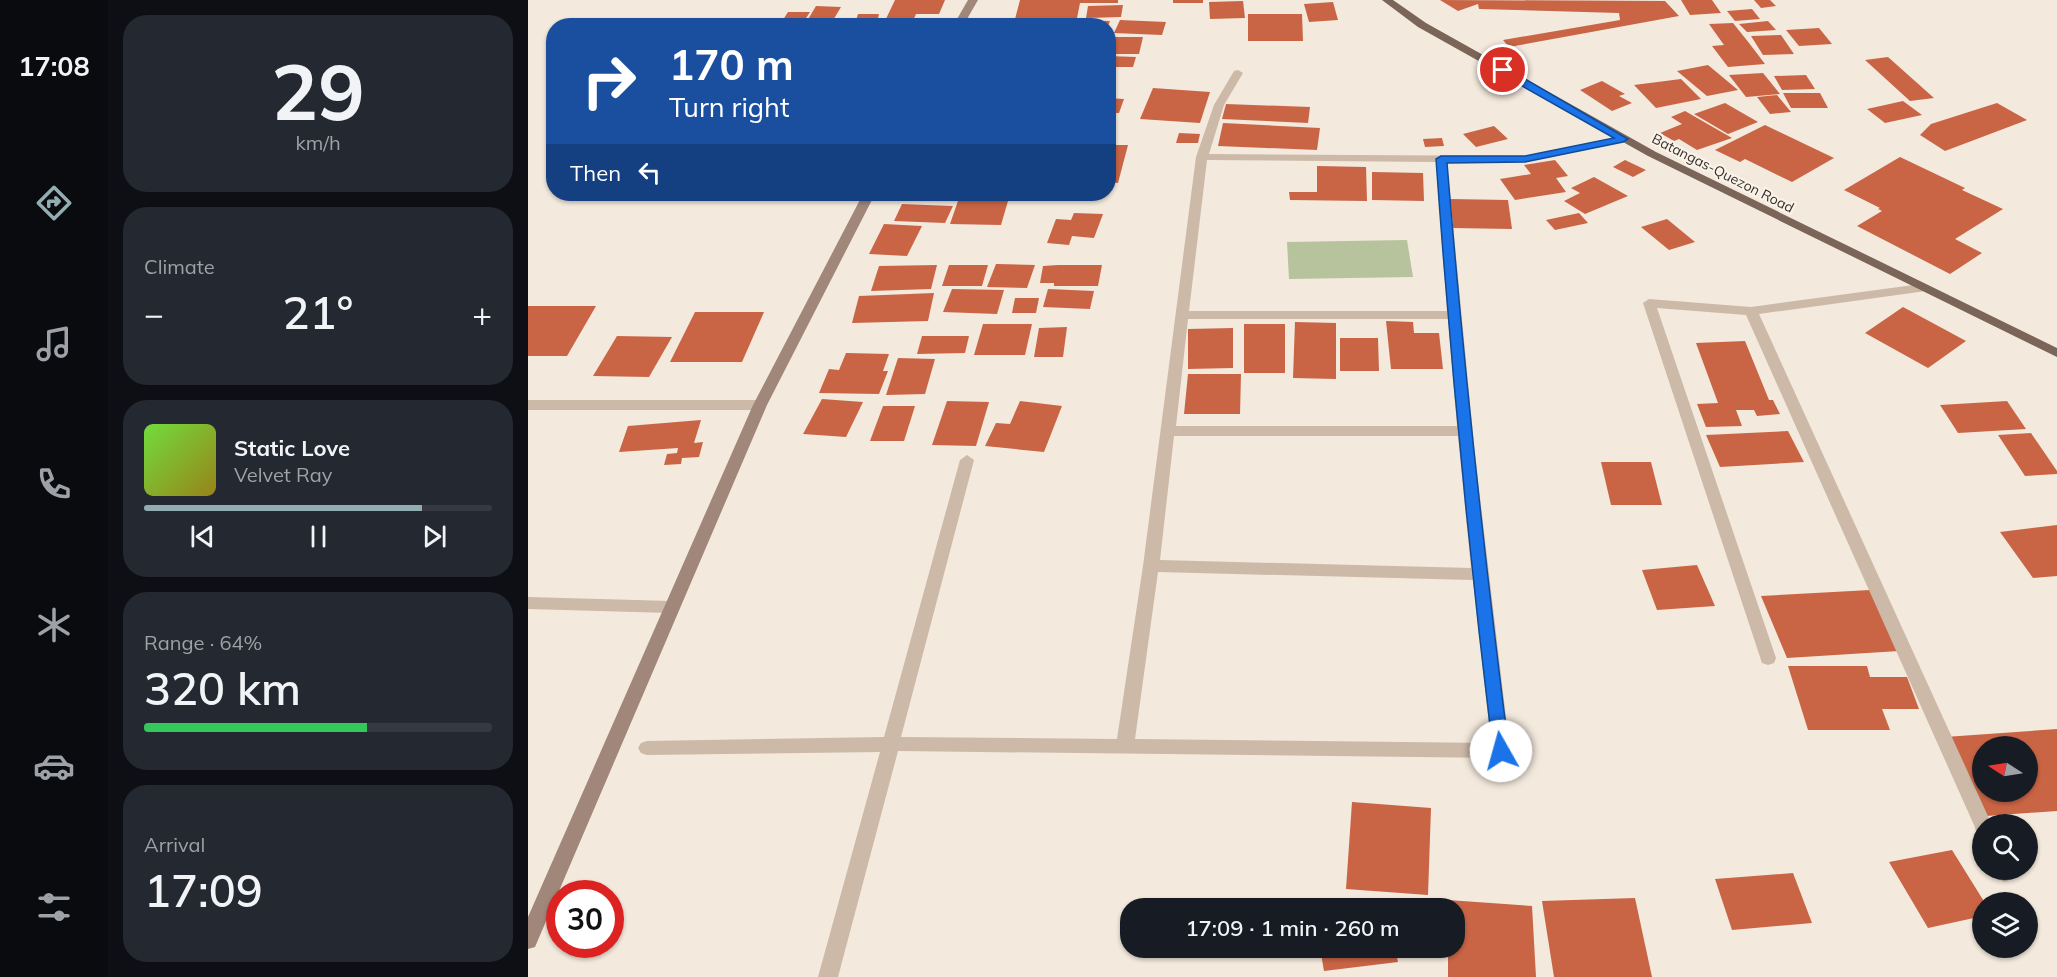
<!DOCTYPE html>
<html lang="en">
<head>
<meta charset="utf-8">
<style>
  :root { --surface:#171b24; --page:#242831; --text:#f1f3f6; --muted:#9ea1a6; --line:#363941; --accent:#92adb1 }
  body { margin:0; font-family:Mulish,sans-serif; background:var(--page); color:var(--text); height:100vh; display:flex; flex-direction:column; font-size:22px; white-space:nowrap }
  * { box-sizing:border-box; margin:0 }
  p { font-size:20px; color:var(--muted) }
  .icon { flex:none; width:33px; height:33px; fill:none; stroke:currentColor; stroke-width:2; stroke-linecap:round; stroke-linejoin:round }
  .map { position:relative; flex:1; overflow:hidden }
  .sheet { display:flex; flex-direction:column; gap:15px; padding:15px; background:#0d0f14; width:420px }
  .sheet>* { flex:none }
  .guide { position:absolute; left:18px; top:18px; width:570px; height:183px; border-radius:24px; box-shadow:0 2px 4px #0004; background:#1a4fa0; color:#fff; overflow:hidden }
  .needle { width:39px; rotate:282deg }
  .tools { position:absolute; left:1444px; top:736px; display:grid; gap:12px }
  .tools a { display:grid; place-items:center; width:66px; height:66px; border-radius:50%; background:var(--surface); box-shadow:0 2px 4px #0004; font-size:30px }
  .speed { position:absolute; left:18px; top:880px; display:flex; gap:12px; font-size:30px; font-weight:700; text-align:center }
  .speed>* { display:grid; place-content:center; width:78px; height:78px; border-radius:50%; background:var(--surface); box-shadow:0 2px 4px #0004; line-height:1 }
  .speed .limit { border:9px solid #d22; background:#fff; color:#111 }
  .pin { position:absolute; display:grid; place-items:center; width:51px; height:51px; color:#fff; margin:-26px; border:3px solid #fff; border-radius:50%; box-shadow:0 2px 6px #0007 }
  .me { position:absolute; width:66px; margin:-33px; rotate:353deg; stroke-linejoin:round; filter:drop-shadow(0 0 4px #0008) }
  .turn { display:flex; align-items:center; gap:21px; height:126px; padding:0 24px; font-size:27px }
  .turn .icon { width:78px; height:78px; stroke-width:2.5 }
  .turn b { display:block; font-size:42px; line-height:51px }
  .then { display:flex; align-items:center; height:57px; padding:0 24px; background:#0003; gap:12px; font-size:22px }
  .big { font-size:45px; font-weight:600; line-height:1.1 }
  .sheet .widget { flex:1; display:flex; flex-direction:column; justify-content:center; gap:9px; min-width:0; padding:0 21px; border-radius:24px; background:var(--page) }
  .sheet .dial { align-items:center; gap:0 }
  .dial b { font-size:78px; line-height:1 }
  .song { display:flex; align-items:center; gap:18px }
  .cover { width:72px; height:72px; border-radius:9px; background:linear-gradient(135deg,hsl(100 70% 55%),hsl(50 70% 35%)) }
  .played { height:6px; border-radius:3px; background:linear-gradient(90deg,var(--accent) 80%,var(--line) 80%) }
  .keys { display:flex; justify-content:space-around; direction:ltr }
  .heat { display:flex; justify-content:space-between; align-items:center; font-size:33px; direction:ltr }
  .charge { height:9px; border-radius:4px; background:linear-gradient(90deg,#34c759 64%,var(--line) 0) }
  .trip { position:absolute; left:592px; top:898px; width:345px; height:60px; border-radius:24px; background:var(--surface); box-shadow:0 2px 4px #0004; font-weight:600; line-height:60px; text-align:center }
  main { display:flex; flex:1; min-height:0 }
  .dock { display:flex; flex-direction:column; width:108px; justify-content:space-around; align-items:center; background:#090b0e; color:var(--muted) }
  .dock .icon { width:42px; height:42px }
  .dock .active { color:var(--accent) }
  .dock b { font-size:27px; color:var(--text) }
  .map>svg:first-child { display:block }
</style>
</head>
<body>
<main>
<nav class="dock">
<b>17:08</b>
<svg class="icon active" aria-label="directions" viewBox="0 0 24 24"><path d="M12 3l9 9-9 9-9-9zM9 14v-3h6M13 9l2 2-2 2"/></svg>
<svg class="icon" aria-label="music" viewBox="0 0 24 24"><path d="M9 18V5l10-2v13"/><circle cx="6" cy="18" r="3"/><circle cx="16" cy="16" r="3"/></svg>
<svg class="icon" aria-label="phone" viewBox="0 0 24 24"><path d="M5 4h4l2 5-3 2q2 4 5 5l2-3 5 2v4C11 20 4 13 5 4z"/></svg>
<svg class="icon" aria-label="climate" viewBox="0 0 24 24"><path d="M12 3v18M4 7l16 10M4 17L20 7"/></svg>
<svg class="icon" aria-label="car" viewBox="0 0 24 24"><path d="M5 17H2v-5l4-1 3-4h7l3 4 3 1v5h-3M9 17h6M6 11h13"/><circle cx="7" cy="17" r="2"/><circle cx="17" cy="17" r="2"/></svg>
<svg class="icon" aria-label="filters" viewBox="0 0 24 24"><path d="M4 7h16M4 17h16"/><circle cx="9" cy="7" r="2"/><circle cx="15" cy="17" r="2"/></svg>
</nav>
<section class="sheet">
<div class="widget dial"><b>29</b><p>km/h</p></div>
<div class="widget"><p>Climate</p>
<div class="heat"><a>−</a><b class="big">21°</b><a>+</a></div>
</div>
<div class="widget">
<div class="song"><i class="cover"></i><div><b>Static Love</b><p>Velvet Ray</p></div></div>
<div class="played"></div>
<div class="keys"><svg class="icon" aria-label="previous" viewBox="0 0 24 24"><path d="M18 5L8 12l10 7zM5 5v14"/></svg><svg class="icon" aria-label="pause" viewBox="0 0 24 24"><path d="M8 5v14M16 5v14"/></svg><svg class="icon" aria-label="next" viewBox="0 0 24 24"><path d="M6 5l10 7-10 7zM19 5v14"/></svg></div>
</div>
<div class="widget"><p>Range · 64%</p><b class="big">320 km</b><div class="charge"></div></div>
<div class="widget"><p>Arrival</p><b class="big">17:09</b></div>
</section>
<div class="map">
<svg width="1529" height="977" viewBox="0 0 1529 977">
  <rect width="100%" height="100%" fill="#f3e9dd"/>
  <path fill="#b6c39c" d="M879 240 885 277 761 279 759 242Z"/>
  <g fill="#c96545" fill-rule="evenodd">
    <path d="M367 0H417L411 14H388L384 23H356Z"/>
    <path d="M492 0H590V3H552L549 18 487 19Z"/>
    <rect x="645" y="0" width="30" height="3"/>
    <path d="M912 0 1137 1 1151 16 981 47 975 40 1092 20 1091 13 951 9 950 4 930 11Z"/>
    <path d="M1153 0H1184L1193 13 1162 15Z"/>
    <path d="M1226 0H1242L1248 6 1233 8Z"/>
    <path d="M715 1 717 18 682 19 681 2Z"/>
    <path d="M805 2 810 20 781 22 776 4Z"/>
    <path d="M595 5 593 17 558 18 560 6Z"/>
    <path d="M288 6 313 7 304 22 279 21Z"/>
    <path d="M1224 9 1232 19 1207 21 1199 11Z"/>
    <path d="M260 12H282L273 26H251Z"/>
    <path d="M330 14H351L349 23 327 24Z"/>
    <path d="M720 14H774L775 41H720Z"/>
    <path d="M536 20 582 21 580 26H535Z"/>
    <path d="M592 20 638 22 634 35 586 33Z"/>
    <path d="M1240 21 1248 30 1219 32 1211 24Z"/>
    <path d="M451 22 530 23 529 26H449Z"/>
    <path d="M1205 23 1221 43 1237 64 1200 67 1184 46 1196 45 1181 24Z"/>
    <path d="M1291 28 1304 44 1271 46 1258 30Z"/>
    <path d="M1253 35 1266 54 1235 55 1223 36Z"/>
    <path d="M580 37H615L611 54H580Z"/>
    <path d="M580 56 608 57 605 67H580Z"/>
    <path d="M1360 57 1406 98 1382 101 1337 60Z"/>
    <path d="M1180 65 1210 90 1179 96 1149 71Z"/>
    <path d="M1235 73 1252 94 1218 97 1201 75Z"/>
    <path d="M1278 75 1287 89 1254 90 1246 76Z"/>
    <path d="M1153 79 1173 99 1128 108 1106 85Z"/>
    <path d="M1074 81 1097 94 1091 96 1104 103 1084 111 1052 90Z"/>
    <path d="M625 88 682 92 672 123 612 119Z"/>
    <path d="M1255 93H1292L1300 108H1263Z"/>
    <path d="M1249 95 1263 112 1242 114 1229 97Z"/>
    <path d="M580 98 596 99 591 113H580Z"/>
    <path d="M1375 101 1394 115 1357 123 1339 109Z"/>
    <path d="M1197 103 1230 122 1200 134 1166 114Z"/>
    <path d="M1469 103 1499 120 1417 151 1392 135 1403 124Z"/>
    <path d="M698 104 782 107 780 123 694 119Z"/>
    <path d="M1157 111 1204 138 1169 150 1151 139 1146 141 1132 133 1154 124 1143 117Z"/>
    <path d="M695 123 792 128 789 150 690 146Z"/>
    <path d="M1237 125 1306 158 1264 182 1217 159 1212 162 1187 150Z"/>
    <path d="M966 126 980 139 948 147 935 134Z"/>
    <path d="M651 133 672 134 670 143H648Z"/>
    <path d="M914 138 916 146 897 147 895 139Z"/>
    <path d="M580 145H600L590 183 580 182Z"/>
    <path d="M1372 157 1437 188 1434 190 1475 209 1427 239 1454 253 1422 274 1329 226 1354 211 1350 209 1352 208 1316 190Z"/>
    <path d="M1027 160 1040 176 1028 178 1038 192 987 200 972 179 1003 174 996 165Z"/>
    <path d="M1097 160 1118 170 1105 177 1085 167Z"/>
    <path d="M789 166 838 167 839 201 762 200 761 192H789Z"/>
    <path d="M844 172 895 173 896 201 844 200Z"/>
    <path d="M1066 177 1100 196 1057 214 1036 201 1052 193 1043 188Z"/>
    <path d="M457 194H536L533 201 455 197Z"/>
    <path d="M922 199 980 200 984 229 925 228Z"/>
    <path d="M430 201H480L473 225 422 224Z"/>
    <path d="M374 204 425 206 417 223 366 221Z"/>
    <path d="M546 213 575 214 566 238 544 236 541 245 519 243 528 219 543 220Z"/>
    <path d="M1051 213 1060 223 1027 230 1018 220Z"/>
    <path d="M1139 219 1167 242 1141 250 1113 227Z"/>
    <path d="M356 224 394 226 379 256 341 254Z"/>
    <path d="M468 264 507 265 499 288 459 287Z"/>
    <path d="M409 265 403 289 343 291 351 266Z"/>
    <path d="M421 265H460L454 286H414Z"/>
    <path d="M530 265H574L570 286H526V283H512L515 266Z"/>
    <path d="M424 289 476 290 469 314 415 312Z"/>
    <path d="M520 289 566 291 562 309 515 307Z"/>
    <path d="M406 293 400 321 324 323 331 296Z"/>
    <path d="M487 298H511L508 313H484Z"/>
    <path d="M0 306H68L39 356H0Z"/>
    <path d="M1375 307 1438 341 1400 368 1337 333Z"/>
    <path d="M167 312H236L214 362H142Z"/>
    <path d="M858 321 885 322 886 333H911L915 369H863Z"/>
    <path d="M767 322 808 323V379L765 378Z"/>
    <path d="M455 324H504L497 355H446Z"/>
    <rect x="716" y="324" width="41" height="49"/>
    <path d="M539 327 535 357H506L511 328Z"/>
    <path d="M705 328V368L660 369V329Z"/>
    <path d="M89 336 144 337 121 377 65 376Z"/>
    <path d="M394 336H441L437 353 389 354Z"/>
    <path d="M812 338H850L851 371H812Z"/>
    <path d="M1217 341 1241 400H1245L1252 414 1229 416 1226 410H1208L1214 426 1178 427 1169 404 1190 403 1168 343Z"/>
    <path d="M318 353 361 354 355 371H360L351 394 291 393 301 369 311 370Z"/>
    <path d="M370 358 407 359 397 394 358 395Z"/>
    <path d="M660 374H713L712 414H656Z"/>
    <path d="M294 399 335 402 318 437 275 434Z"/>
    <path d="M419 401 461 402 448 446 404 445Z"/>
    <path d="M492 401 534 406 516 452 457 446 468 423 482 424Z"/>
    <path d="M1479 401 1498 429 1430 433 1412 405Z"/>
    <path d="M355 406H387L376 441H342Z"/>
    <path d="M173 420 166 443 175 442 171 457 154 458 153 464 136 465 139 454 149 453 150 448 91 452 100 426Z"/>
    <path d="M1260 431 1276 462 1192 467 1178 435Z"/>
    <path d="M1503 433 1529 471V474L1497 476 1470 435Z"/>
    <path d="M1073 462H1123L1134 505H1083Z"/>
    <path d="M1529 525V576L1505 578 1472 532Z"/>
    <path d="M1169 565 1187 606 1129 610 1114 570Z"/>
    <path d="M1342 590 1371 651 1259 658 1233 596Z"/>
    <path d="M1260 666H1339L1342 677H1379L1391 709H1354L1362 730H1280Z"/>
    <path d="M1529 729V811L1458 816 1417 737ZM1455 747H1500V792H1455Z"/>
    <path d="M824 802 903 808 900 895 818 889Z"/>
    <path d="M1424 850 1457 903H1455V916L1400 928 1361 862Z"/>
    <path d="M1265 873 1284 923 1204 930 1187 879Z"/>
    <path d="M1107 898 1124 977H1026L1014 901Z"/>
    <path d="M920 900 1004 906 1008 977H920V948H927V909H920Z"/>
    <path d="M792 948H867L870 962 796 971Z"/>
  </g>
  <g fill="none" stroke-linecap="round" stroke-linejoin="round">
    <path fill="#ccb9a8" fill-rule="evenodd" d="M0 597 143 601 149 603 151 607 149 611 143 613 0 609Z"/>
    <g fill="#ccb9a8" fill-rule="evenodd">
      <path d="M710 70 715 73 696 105 681 154 997 156 1095 136 1101 139 1095 142 997 162H919L947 455 982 751 979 756 973 758 370 751 310 977H290L352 752 119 755 113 753 110 748 113 743 119 741 356 737 432 460 439 455 446 460 373 737 589 739 615 566 668 157 686 105 706 71ZM679 160 908 162 919 311H661ZM660 319H920L929 426H648ZM646 436H930L943 568 632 560ZM630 572 945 580 963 743 607 739Z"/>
      <path d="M1393 284 1399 288 1398 291 1231 314 1464 825H1455V833L1448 831 1446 825 1218 315 1129 308 1248 658 1246 663 1240 665 1234 663 1115 303 1121 299 1223 307Z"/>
      <path d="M0 400H232L239 405 232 410H0Z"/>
      <path d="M1466 870H1486L1487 873 1484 879 1477 882 1470 879Z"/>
    </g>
    <g fill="#a0877a" fill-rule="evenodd">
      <path d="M440 0H450L435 26H425Z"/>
      <path d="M335 194H347L239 405 10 940 7 947 0 949V917L225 405Z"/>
    </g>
    <path fill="#7b6559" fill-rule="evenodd" d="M854 0H865L898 23 1128 152 1529 348V357L1120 156 890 27Z"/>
  </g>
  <path fill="#1a73e8" stroke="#114b97" stroke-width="1.5" d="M971 68H978L1100 139 1095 142 997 162 919 163C935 359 956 555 981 751L979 756 973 757 967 756 965 751C941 554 922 357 908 159L913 156H997L1086 138 971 73Z"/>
  <g text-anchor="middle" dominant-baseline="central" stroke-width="4.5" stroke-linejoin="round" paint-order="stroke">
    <g font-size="14" fill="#392e29" stroke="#faf3ea">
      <text transform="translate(1195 173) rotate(27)">Batangas-Quezon Road</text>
    </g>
  </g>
</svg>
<div class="tools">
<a><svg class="needle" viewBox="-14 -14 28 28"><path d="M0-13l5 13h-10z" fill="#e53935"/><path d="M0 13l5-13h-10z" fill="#9ea1a6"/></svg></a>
<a><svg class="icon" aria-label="search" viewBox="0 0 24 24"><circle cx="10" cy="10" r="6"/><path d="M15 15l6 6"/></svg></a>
<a><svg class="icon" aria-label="layers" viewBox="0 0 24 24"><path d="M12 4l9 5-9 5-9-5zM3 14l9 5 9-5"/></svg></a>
</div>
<div class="speed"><div class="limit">30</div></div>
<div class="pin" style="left:975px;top:70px;background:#d93025"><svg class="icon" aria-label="arrive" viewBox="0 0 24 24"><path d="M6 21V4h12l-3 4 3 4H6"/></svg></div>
<svg class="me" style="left:973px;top:751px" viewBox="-20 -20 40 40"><circle r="19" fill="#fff"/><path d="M0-13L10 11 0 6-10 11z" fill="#1a73e8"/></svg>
<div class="trip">17:09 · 1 min · 260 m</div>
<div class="guide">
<div class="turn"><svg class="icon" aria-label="right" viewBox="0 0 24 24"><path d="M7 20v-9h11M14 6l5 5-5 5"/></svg><div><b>170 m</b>Turn right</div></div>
<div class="then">Then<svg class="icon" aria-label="left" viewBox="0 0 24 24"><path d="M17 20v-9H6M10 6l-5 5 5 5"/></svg></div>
</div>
</div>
</main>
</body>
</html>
